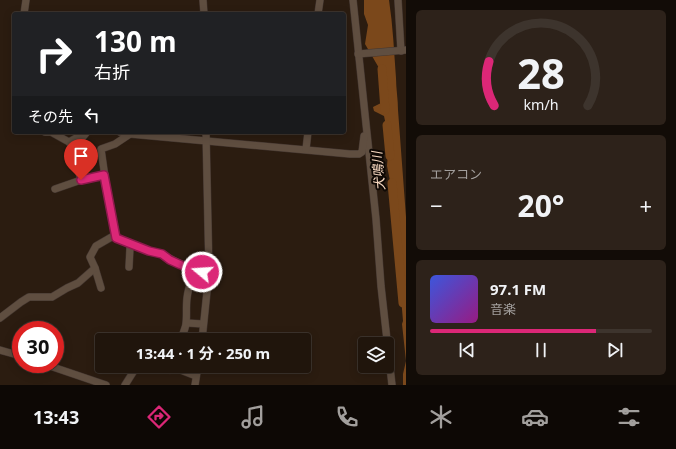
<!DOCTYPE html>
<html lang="ja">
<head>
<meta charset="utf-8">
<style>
  :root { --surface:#20150c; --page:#2d221a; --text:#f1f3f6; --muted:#a29f9d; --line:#3d342d; --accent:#db2777 }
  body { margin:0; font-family:"Noto Sans","Noto Sans JP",sans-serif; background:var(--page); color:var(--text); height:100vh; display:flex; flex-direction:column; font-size:15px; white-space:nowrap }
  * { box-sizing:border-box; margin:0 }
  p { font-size:13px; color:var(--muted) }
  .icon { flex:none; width:22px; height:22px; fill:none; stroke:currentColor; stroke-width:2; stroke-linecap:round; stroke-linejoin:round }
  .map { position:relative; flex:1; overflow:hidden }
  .details { display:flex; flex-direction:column; gap:10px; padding:10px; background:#120c07; width:270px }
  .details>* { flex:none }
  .banner { position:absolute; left:12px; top:12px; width:334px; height:122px; border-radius:4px; box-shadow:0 2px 10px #0003,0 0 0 1px var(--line); background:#202124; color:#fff; overflow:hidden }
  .tools { position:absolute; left:358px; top:337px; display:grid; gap:8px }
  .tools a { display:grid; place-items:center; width:36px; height:36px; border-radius:4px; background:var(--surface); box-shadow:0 2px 10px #0003,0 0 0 1px var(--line); font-size:20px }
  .speed { position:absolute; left:12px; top:321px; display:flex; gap:8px; font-size:20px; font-weight:700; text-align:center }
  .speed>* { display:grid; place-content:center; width:52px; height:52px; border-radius:50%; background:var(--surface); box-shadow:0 2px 10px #0003,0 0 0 1px var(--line); line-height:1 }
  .speed .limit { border:6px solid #d22; background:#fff; color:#111 }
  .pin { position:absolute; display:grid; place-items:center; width:34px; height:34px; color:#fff; margin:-41px -17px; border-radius:50% 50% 50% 0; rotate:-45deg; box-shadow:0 0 4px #0007 }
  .pin .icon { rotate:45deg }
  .me { position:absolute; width:44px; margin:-22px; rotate:288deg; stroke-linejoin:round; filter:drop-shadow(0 0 3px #0008) }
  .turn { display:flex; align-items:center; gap:14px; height:84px; padding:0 16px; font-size:18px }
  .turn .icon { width:52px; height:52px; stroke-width:2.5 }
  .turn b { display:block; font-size:28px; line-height:34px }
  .then { display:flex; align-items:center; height:38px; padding:0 16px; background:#0003; gap:8px; font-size:15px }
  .big { font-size:30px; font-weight:700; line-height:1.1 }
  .details .card { flex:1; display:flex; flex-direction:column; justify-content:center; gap:6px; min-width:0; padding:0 14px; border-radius:6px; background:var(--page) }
  .details .dial { align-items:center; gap:0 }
  .dial svg { height:104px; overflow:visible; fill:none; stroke:var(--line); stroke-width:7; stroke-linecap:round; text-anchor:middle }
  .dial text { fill:var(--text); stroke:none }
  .song { display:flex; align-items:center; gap:12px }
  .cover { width:48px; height:48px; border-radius:6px; background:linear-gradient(135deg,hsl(230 70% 55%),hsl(310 70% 35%)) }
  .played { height:4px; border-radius:2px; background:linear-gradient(90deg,var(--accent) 75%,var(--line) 75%) }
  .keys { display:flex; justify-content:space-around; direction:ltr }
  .heat { display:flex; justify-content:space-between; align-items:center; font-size:22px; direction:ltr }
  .trip { position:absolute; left:95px; top:333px; width:216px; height:40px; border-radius:4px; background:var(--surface); box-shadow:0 2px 10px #0003,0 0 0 1px var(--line); font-weight:700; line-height:40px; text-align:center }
  .menu { display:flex; height:64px; justify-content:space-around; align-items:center; background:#0d0805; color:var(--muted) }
  .menu .icon { width:28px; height:28px }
  .menu .selected { color:var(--accent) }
  .menu b { font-size:18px; color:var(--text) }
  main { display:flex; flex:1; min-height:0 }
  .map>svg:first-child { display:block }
</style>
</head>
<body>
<main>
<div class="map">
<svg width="406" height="385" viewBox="0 0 406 385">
  <rect width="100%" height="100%" fill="#2b1c10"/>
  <path fill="#7b481b" d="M364 0H389C393 26 394 52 396 78 396 89 398 99 398 110L406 217V385H403V374L406 361 402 324 403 321 401 297 403 287 402 278 403 274 399 254 397 216 387 166 389 140 384 116 374 111 373 107 383 102 385 98V90L384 82 379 68 365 44 368 25 364 14Z"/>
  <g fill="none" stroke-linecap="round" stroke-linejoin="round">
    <g stroke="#7b481b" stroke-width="9">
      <path d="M382 69 385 110"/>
      <path d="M387 125 390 156"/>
      <path d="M392 183 403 303"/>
    </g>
    <defs>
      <g id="minor">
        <path d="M203 0 204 14"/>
        <path d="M353 0 376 219 381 286 392 385"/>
        <path d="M398 0 401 51"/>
        <path d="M24 14 26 0"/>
        <path d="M318 14 320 0"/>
        <path d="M358 54 406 50"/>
        <path d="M45 132H51L69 142 76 138H82L87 132"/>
        <path d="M120 132 130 134 350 154H359L362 152 364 136"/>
        <path d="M130 134 115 144 101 149 106 184 116 237C127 242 137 247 148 251 153 252 158 252 163 255 178 262 191 272 209 272"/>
        <path d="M69 142 78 155 77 165 81 180 105 175"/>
        <path d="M306 149 308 132"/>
        <path d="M55 189 81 180"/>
        <path d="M129 267 130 248 132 244"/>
        <path d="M95 268 101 288"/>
        <path d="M0 318 21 302 29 297H52L67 288 78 283 95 268 90 257 96 246 115 235"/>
        <path d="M187 323 203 324"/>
        <path d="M179 340C190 325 185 315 187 298 188 288 192 279 195 270"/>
        <path d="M202 340 209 272 206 132"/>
        <path d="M0 350 21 356"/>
        <path d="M44 364 106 385"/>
        <path d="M170 370 173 367 196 376"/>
        <path d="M125 385 137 366"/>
        <path d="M195 385 198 366"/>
      </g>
    </defs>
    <use href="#minor" stroke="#433630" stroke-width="8"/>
    <use href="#minor" stroke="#5f4e40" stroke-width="7"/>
  </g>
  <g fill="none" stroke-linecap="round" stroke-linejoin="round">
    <defs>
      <path id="route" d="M81 180 104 175 116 238 149 251 162 254 170 260 190 269 202 272"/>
    </defs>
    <use href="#route" stroke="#8e194d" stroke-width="10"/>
    <use href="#route" stroke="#db2777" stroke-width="7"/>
  </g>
  <g text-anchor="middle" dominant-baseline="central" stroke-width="4" stroke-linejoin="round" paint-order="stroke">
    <g font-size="13" font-style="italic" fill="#fbdbc3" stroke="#0e0804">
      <text transform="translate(378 171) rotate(-95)">犬鳴川</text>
    </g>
  </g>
</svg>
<div class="tools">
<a><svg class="icon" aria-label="layers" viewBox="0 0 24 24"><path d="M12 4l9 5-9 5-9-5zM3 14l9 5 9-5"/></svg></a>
</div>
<div class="speed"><div class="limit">30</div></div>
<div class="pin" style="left:81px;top:180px;background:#d93025"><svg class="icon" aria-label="arrive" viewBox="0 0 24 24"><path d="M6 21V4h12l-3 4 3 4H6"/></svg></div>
<svg class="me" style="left:202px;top:272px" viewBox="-20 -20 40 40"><circle r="17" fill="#db2777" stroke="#fff" stroke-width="3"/><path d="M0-11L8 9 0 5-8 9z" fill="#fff"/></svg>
<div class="trip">13:44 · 1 分 · 250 m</div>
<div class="banner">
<div class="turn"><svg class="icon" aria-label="right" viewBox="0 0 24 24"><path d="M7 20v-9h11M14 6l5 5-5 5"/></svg><div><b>130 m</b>右折</div></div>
<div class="then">その先<svg class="icon" aria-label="left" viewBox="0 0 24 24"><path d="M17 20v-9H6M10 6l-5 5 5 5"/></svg></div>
</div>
</div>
<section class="details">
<div class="card dial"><svg viewBox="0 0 100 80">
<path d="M14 69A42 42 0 1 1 86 69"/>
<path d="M14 69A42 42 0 0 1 10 35" stroke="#db2777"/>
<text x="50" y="56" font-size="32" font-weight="700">28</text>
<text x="50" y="72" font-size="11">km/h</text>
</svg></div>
<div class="card"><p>エアコン</p>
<div class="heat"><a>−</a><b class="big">20°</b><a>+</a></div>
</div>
<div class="card">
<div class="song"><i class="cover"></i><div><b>97.1 FM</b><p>音楽</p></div></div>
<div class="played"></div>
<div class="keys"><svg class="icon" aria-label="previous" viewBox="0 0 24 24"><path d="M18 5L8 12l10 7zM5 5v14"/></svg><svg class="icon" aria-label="pause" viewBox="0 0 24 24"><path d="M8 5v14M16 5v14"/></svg><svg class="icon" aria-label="next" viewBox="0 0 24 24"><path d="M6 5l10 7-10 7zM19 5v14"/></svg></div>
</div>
</section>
</main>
<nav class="menu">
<b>13:43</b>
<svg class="icon selected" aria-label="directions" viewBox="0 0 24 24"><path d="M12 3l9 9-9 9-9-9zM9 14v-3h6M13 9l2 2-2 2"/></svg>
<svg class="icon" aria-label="music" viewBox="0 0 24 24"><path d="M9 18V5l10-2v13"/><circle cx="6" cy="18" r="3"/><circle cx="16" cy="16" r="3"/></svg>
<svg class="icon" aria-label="phone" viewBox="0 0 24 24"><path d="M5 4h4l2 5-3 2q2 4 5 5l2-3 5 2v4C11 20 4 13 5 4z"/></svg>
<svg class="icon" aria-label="climate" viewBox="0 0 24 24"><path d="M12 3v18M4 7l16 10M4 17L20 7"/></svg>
<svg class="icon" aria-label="car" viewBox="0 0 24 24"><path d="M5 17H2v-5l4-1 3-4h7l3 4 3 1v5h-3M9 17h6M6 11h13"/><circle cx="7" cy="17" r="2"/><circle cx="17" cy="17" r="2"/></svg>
<svg class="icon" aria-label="filters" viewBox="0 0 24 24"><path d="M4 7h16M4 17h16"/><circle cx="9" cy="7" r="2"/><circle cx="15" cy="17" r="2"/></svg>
</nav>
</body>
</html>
